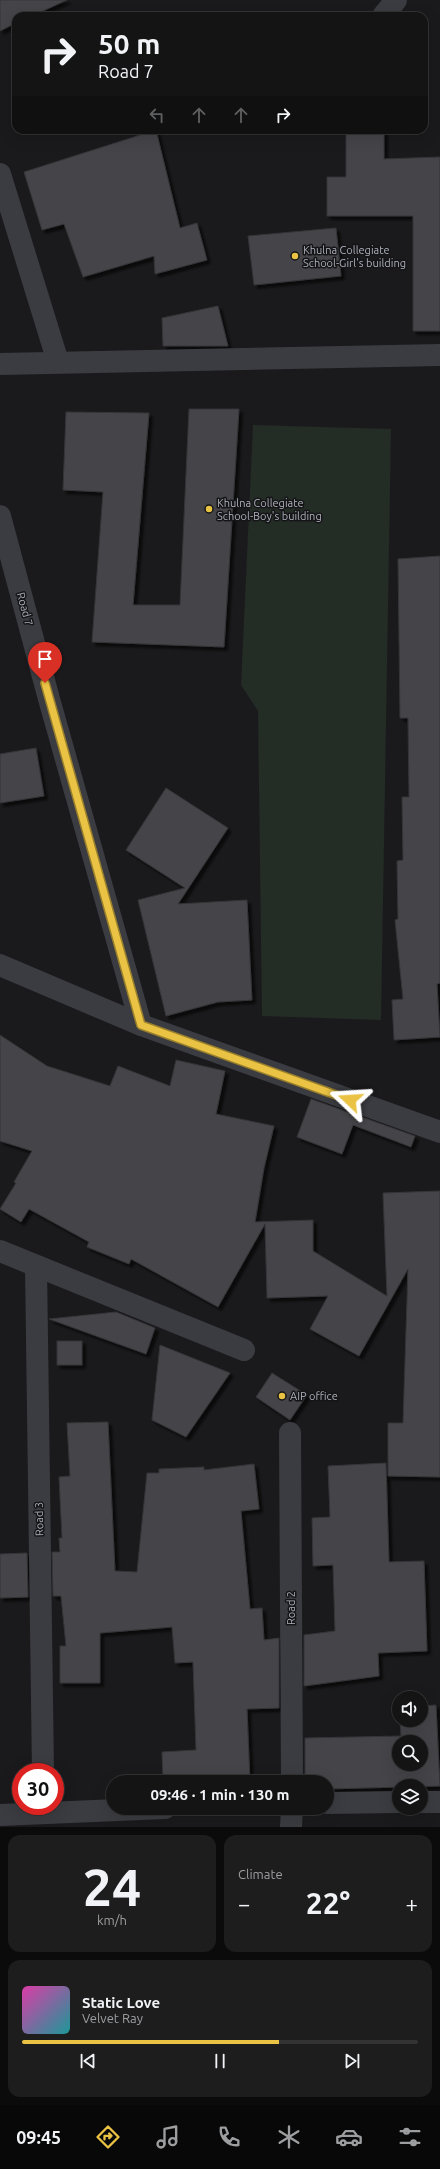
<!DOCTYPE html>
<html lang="en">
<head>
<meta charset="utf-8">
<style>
  :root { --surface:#141415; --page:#1d1d1e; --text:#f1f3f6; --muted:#9d9ea0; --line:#333334; --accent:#eac344 }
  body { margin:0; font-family:Ubuntu,sans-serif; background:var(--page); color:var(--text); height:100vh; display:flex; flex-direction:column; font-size:15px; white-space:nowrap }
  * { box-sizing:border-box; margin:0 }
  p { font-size:13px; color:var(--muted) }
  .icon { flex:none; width:22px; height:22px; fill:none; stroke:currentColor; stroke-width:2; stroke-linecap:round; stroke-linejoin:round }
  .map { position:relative; height:1827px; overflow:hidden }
  .side { display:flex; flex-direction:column; gap:8px; padding:8px; background:#0b0b0c; flex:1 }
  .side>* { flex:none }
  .guide { position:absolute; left:12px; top:12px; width:416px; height:122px; border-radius:12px; box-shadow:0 4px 16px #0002,0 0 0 1px var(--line); background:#141415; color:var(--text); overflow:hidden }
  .buttons { position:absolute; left:392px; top:1691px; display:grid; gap:8px }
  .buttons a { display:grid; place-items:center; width:36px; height:36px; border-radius:50%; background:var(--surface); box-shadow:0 4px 16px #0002,0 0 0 1px var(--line); font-size:20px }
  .speed { position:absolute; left:12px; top:1763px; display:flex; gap:8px; font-size:20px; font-weight:700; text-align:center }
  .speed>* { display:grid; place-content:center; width:52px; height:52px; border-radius:50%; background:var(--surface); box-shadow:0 4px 16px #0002,0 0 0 1px var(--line); line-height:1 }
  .speed .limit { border:6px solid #d22; background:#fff; color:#111 }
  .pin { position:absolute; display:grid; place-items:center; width:34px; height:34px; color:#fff; margin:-41px -17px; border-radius:50% 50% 50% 0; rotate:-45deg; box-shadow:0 0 4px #0007 }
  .pin .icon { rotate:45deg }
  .me { position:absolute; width:44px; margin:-22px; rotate:290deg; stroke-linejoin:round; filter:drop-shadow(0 0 3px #0008) }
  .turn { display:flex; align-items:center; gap:14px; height:84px; padding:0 20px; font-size:18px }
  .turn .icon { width:52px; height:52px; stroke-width:2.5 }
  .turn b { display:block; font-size:28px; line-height:34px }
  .lanes { display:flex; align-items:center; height:38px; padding:0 20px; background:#0003; justify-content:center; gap:20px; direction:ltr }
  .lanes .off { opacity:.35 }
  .big { font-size:30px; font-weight:600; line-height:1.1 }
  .side .tile { flex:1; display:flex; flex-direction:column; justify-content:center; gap:6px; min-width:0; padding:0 14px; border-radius:12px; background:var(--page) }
  .side .dial { align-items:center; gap:0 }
  .dial b { font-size:52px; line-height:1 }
  .song { display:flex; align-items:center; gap:12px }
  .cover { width:48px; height:48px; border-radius:6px; background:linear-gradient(135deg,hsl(320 70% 55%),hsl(180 70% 35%)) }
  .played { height:4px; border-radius:2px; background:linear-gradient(90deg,var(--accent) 65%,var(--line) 65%) }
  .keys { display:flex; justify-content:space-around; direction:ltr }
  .heat { display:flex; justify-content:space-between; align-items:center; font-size:22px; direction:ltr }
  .side .tiles { flex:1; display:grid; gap:8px; grid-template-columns:1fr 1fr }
  .tile:last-child { grid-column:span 2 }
  .trip { position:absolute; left:106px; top:1775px; width:228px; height:40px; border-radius:20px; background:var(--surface); box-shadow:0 4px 16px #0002,0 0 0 1px var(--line); font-weight:600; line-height:40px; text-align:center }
  .tabs { display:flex; height:64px; justify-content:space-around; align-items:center; background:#080808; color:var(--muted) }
  .tabs .icon { width:28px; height:28px }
  .tabs .selected { color:var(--accent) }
  .tabs b { font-size:18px; color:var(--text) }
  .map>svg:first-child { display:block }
</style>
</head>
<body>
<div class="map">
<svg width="440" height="1827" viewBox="0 0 440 1827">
  <defs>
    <filter id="shadow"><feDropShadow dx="3.5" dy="3.5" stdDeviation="1" flood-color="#0009"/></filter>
  </defs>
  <rect width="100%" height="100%" fill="#1a1a1c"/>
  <path fill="#242c26" d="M253 425 391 429 381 1020 262 1016 258 711 241 685Z"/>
  <g fill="#444549" stroke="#353438" fill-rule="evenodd" filter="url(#shadow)">
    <path d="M0 0H67L32 16H16V23L0 31Z"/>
    <path d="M156 130 180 228 197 223 207 260 155 274 154 256 83 277 64 224 42 230 24 172Z"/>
    <path d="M346 130H384V159L440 157V331H413V216H327V177H346Z"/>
    <path d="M336 228 341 276 254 285 248 236Z"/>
    <path d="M218 306 228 346H163L162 318Z"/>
    <path d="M189 409H239L224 647 92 642 103 492 63 490 66 412 149 413 133 605H180Z"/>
    <path d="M440 556V983L437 984 440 1037 394 1040 392 1000 403 999 395 920 398 919 397 861 403 860 402 797H409L408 718H400L398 559Z"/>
    <path d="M36 748 44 796 0 803V754Z"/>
    <path d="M166 788 228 828 178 904 247 900 252 1000 218 1002 166 1016 138 900 185 888 126 850Z"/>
    <path d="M0 1035 47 1066 110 1086 118 1066 170 1086 176 1060 225 1071 216 1114 274 1126 264 1168 255 1222 313 1220V1251L387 1296 383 1193 440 1191V1477L388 1476V1423H403L408 1269 359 1356 310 1329 328 1296 267 1298 265 1224 218 1307 131 1259 129 1264 87 1247 89 1242 29 1209 21 1222 0 1209 16 1183 14 1182 32 1151 0 1141Z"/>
    <path d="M311 1099 415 1136 411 1147 353 1125 342 1154 297 1137Z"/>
    <path d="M116 1312 155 1328 146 1354 49 1319Z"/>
    <rect x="57" y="1341" width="25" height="24"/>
    <path d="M160 1345 230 1373 186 1437 152 1420Z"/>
    <path d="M272 1373 307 1395 290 1420 256 1397Z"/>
    <path d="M108 1422 115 1571 137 1572 147 1473H159V1469L204 1467V1470L254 1464 259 1509 241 1511 250 1609 262 1608 264 1640 279 1638V1708L247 1709 250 1782H163L162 1752 196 1750 193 1662 175 1663 172 1627 100 1633V1683H60V1646H66L61 1596H53L52 1552H60L59 1538H62L59 1477 70 1476 67 1423Z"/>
    <path d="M386 1463 389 1562 424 1561 427 1651 378 1653 379 1676 304 1686V1635L335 1631 333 1565 313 1566 312 1518 330 1517 328 1466Z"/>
    <path d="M27 1553 28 1597 0 1598V1554Z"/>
    <path d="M436 1705 440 1786 327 1789V1782H305V1738L401 1736 400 1720H421V1706ZM399 1742H421V1764H399Z"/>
  </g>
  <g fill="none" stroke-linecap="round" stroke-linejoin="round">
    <g stroke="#3b3c41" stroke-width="22">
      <path d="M383 16 396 0"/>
      <path d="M0 174 58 362"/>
      <path d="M0 364 440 355"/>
      <path d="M0 516 49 699 141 1025"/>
      <path d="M0 965 141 1025 440 1132"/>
      <path d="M0 1251 244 1350"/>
      <path d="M36 1266 43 1772"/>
      <path d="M290 1433 292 1782"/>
      <path d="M421 1802H440"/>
      <path d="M327 1803 399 1802"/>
      <path d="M0 1815 165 1808"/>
      <path d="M291 1827 292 1808"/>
    </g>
  </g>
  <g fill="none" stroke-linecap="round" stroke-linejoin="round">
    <defs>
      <path id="route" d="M45 683 141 1025 350 1100"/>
    </defs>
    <use href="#route" stroke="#987f2c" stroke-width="10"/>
    <use href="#route" stroke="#eac344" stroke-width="7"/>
  </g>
  <g fill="#eac344" stroke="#151517" stroke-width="1.5">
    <circle cx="295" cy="256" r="4"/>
    <circle cx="209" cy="509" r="4"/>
    <circle cx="282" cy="1396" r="4"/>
  </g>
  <g text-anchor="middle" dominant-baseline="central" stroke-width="3" stroke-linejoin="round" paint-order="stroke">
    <g font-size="11" fill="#adb0bb" stroke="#151517" text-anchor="start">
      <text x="303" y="250">Khulna Collegiate<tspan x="303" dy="13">School-Girl's building</tspan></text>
      <text x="217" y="503">Khulna Collegiate<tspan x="217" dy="13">School-Boy's building</tspan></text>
      <text x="290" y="1396">AIP office</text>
    </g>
    <g font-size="11" fill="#adb0bb" stroke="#151517">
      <text transform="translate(25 609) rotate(75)">Road 7</text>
      <text transform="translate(39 1519) rotate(-91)">Road 3</text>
      <text transform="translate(291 1608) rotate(-90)">Road 2</text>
    </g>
  </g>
</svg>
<div class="buttons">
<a><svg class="icon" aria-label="sound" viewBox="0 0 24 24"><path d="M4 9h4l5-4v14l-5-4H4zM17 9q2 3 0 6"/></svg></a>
<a><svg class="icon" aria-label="search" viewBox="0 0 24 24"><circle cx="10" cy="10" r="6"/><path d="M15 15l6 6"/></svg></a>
<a><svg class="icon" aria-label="layers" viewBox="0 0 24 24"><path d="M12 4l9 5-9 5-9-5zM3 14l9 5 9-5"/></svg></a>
</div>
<div class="speed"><div class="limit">30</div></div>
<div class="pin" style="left:45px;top:683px;background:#d93025"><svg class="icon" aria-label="arrive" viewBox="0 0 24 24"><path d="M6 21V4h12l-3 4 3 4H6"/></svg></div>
<svg class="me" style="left:350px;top:1100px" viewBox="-20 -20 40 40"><path d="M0-17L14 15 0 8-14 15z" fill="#eac344" stroke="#fff" stroke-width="4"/></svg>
<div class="trip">09:46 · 1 min · 130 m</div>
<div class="guide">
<div class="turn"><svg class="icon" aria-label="right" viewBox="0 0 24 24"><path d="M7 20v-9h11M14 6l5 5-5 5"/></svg><div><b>50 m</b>Road 7</div></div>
<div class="lanes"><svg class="icon off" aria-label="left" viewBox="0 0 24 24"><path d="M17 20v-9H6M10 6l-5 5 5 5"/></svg><svg class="icon off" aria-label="ahead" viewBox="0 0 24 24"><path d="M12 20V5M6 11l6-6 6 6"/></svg><svg class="icon off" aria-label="ahead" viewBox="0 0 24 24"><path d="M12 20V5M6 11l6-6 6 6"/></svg><svg class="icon" aria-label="right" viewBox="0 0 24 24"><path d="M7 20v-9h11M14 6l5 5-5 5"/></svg></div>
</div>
</div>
<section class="side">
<div class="tiles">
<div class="tile dial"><b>24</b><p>km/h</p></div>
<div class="tile"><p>Climate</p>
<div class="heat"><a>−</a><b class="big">22°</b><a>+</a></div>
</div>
<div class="tile">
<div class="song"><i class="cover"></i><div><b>Static Love</b><p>Velvet Ray</p></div></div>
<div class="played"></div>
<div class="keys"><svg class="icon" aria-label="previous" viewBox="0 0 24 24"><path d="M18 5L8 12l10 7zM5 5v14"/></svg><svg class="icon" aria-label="pause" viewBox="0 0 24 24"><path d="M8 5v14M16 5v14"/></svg><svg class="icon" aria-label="next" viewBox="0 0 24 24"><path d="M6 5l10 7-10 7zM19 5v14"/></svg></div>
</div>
</div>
</section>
<nav class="tabs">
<b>09:45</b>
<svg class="icon selected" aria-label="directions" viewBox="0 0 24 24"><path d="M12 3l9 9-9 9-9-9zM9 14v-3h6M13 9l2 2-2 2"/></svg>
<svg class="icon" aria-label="music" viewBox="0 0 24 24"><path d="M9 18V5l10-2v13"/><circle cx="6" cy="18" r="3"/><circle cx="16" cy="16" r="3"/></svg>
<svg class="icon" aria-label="phone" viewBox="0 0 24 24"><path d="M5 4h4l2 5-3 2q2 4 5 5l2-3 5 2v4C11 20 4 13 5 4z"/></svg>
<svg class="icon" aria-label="climate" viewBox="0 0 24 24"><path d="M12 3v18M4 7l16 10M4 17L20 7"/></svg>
<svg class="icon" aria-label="car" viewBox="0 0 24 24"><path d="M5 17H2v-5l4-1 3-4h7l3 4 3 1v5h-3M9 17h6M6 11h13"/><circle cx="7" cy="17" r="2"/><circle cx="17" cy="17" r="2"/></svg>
<svg class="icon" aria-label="filters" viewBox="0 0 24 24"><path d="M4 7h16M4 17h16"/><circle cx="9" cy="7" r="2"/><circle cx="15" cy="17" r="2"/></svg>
</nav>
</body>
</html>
